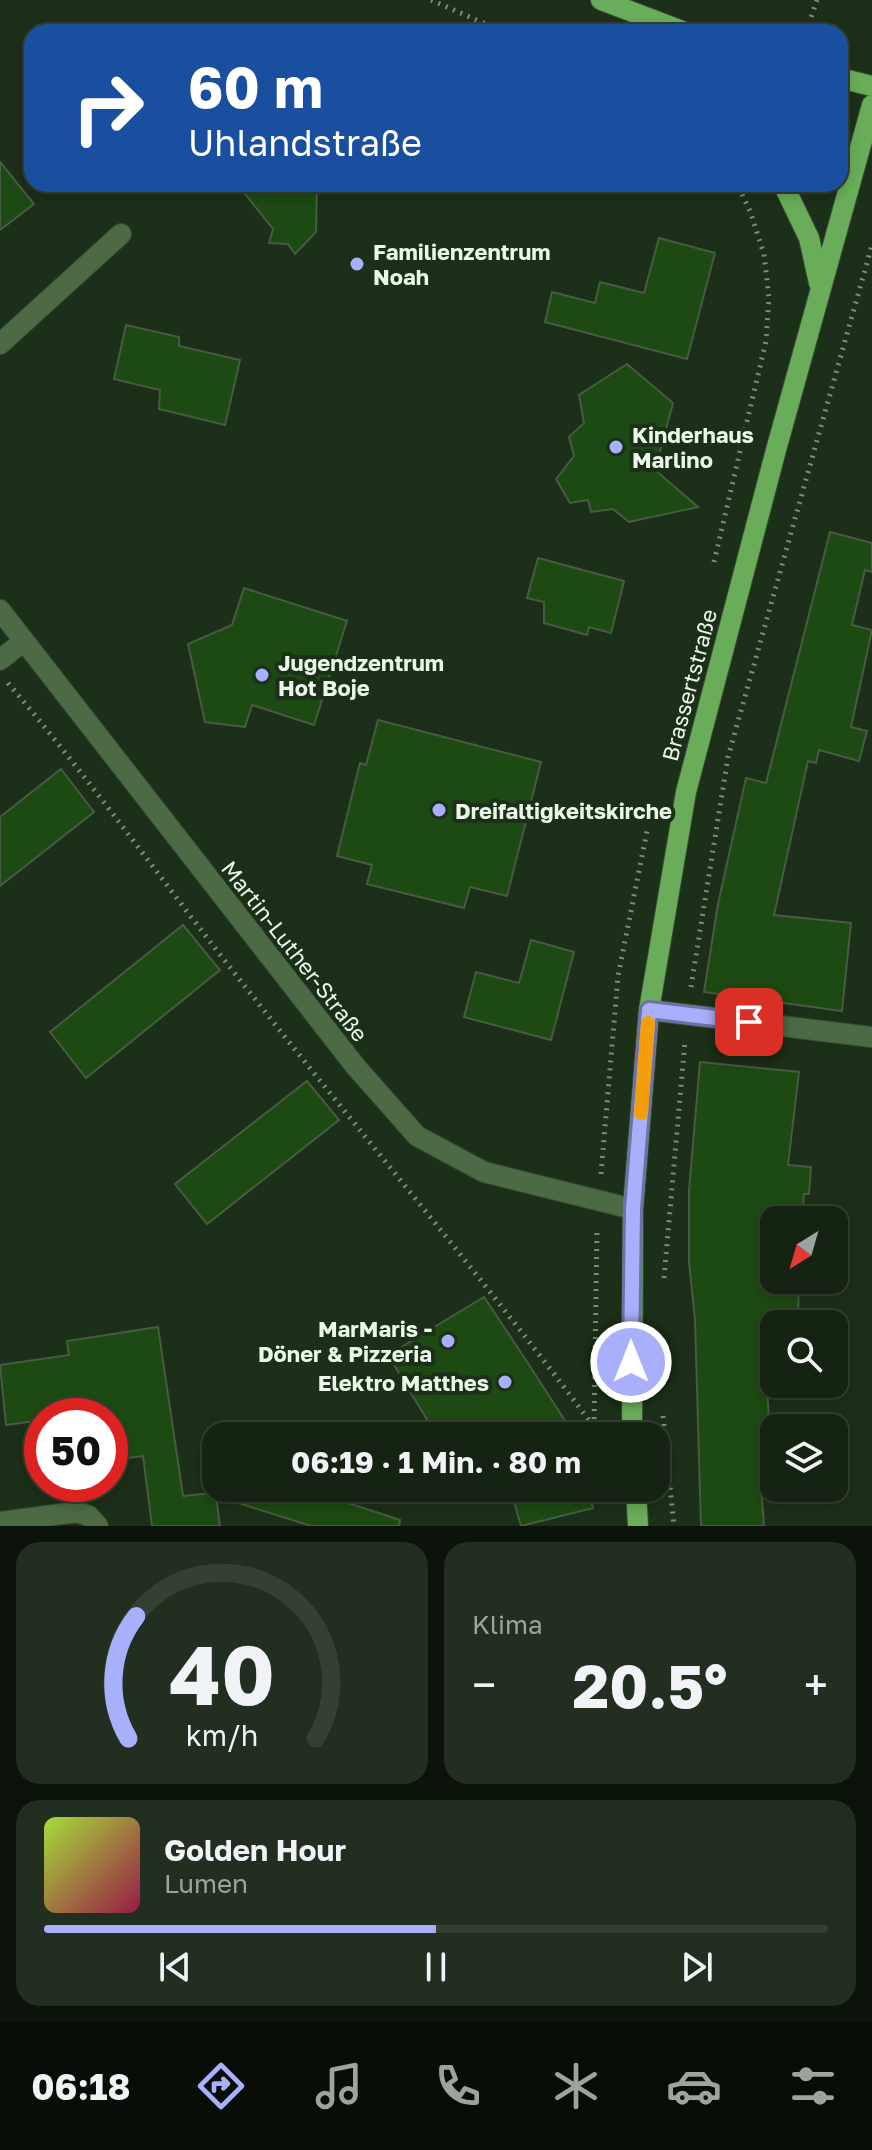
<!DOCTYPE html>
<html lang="de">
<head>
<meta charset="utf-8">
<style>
  :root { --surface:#152312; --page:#222f20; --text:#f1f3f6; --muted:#9da49f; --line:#344032; --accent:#a8b0fc }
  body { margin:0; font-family:"Golos Text",sans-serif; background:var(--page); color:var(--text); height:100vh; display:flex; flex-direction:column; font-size:30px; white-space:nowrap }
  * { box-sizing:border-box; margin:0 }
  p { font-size:26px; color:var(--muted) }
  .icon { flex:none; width:44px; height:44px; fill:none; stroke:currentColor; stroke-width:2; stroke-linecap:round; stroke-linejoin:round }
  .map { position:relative; height:1526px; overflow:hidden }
  .drawer { display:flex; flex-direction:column; gap:16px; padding:16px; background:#0c130a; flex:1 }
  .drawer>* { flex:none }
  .guide { position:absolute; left:24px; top:24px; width:824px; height:168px; border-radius:24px; box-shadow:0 4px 12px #0003,0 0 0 2px var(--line); background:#1a4fa0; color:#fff; overflow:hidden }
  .needle { width:52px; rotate:217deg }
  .buttons { position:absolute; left:760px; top:1206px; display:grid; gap:16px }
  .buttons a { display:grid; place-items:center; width:88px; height:88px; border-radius:16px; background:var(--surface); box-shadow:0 4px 12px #0003,0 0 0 2px var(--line); font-size:40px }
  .speed { position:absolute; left:24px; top:1398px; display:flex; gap:16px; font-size:40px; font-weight:700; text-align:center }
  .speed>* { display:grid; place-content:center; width:104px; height:104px; border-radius:50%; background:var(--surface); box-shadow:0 4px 12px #0003,0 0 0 2px var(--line); line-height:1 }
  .speed .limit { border:12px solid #d22; background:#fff; color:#111 }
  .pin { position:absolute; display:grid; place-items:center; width:68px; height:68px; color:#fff; margin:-34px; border-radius:16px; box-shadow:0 4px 12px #0006 }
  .me { position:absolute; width:88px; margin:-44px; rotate:0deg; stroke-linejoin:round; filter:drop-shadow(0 0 6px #0008) }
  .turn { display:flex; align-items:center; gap:28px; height:168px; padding:0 32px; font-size:36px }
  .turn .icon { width:104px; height:104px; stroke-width:2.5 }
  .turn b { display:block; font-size:56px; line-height:68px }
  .big { font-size:60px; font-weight:700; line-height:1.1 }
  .drawer .card { flex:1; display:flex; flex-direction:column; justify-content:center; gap:12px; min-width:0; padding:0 28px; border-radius:24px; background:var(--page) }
  .drawer .dial { align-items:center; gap:0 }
  .dial svg { height:208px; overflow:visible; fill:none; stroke:var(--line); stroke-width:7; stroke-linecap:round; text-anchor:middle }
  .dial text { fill:var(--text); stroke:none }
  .song { display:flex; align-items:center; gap:24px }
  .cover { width:96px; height:96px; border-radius:12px; background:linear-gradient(135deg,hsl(80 70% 55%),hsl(340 70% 35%)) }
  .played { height:8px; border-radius:4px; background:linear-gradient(90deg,var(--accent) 50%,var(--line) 50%) }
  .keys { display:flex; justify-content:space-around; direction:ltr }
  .heat { display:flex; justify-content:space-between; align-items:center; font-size:44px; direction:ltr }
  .drawer .tiles { flex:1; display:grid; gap:16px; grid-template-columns:1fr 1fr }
  .card:last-child { grid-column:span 2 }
  .trip { position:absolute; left:202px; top:1422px; width:468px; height:80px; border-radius:24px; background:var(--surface); box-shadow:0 4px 12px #0003,0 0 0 2px var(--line); font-weight:700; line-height:80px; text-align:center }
  .tab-bar { display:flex; height:128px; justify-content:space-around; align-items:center; background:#080e07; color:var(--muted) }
  .tab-bar .icon { width:56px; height:56px }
  .tab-bar .active { color:var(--accent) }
  .tab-bar b { font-size:36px; color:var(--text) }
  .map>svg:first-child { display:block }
</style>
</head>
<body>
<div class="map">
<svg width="872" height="1526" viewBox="0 0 872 1526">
  <rect width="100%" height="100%" fill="#1c2f18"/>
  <g fill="#1d4912" stroke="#475b42" stroke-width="2">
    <path d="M0 162 34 204 0 230Z"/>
    <path d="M237 184H317L316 232 295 254 288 244 269 243 273 229Z"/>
    <path d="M659 238 715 253 687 359 545 322 552 292 595 303 600 282 644 293Z"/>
    <path d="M126 325 179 337V346L240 360 225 425 159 409 160 390 114 379Z"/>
    <path d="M627 364 673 403 655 470 698 507 629 522 613 509 591 512 588 500 570 503 556 479 574 456 569 437 584 423 579 395Z"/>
    <path d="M830 532 872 543V572L865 570 852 625 872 630 851 727 867 731 859 761 819 750 816 763 808 761 774 915 851 923 842 1011 704 992 718 904 746 778 766 783Z"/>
    <path d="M538 558 624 581 611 633 589 627 587 635 544 623V602L527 598Z"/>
    <path d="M244 588 347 621 314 725 252 705 245 727 205 722 188 644 232 625Z"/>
    <path d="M378 720 541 762 507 896 470 887 464 908 367 884 372 865 337 856 360 763 366 765Z"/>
    <path d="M61 769 94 812 0 886V817Z"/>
    <path d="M183 925 220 970 86 1078 50 1032Z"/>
    <path d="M531 940 574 952 551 1040 464 1017 476 972 519 983Z"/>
    <path d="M700 1062 799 1072 788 1165 811 1167 809 1194H804L802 1220H774V1280H799L798 1322 775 1321 774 1361 766 1362 769 1423H774V1484L761 1486 764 1526H701L695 1320 689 1262V1190Z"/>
    <path d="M307 1081 339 1120 207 1224 175 1184Z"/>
    <path d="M484 1297 520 1351 575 1436H437L388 1355Z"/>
    <path d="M158 1327 183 1496 212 1493V1488H302L400 1520 399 1526H311L216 1496 220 1526H152L143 1456 110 1460V1416H103V1412L42 1416V1420L6 1425 0 1365 69 1355 67 1341Z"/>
    <path d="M510 1488H588L593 1508 521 1526Z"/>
  </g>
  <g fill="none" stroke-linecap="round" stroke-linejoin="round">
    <defs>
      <g id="minor">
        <path d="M0 344 121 234"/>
        <path d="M0 610 356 1067 417 1136 484 1172 633 1209"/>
        <path d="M0 660 24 641"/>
        <path d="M649 1010 872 1037"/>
        <path d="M0 1522 77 1512 89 1516 98 1526"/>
      </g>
      <g id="major">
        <path d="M601 0 685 32"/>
        <path d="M840 78 872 86"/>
        <path d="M783 184 809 238 819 283"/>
        <path d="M632 1436 633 1209 649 1010 686 792 776 450 872 105"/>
        <path d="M636 1488 638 1526"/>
      </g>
    </defs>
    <use href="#minor" stroke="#394b35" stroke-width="22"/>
    <use href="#major" stroke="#394b35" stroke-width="22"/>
    <g stroke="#7d8c79" stroke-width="5" stroke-dasharray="2 6" stroke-linecap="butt">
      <path d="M431 0 504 32"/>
      <path d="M806 32 817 0"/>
      <path d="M714 562 766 341 769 298 764 254 750 211 737 184"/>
      <path d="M8 683C94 784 169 891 251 994 365 1139 484 1279 594 1427L596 1436"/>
      <path d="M691 987 728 757 872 245"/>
      <path d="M601 1174 618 976 647 831"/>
      <path d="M664 1278 685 1041"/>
      <path d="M663 1416 674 1526"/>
      <path d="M594 1427 597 1228"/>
    </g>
    <use href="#minor" stroke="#4c6b44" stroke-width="20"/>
    <use href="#major" stroke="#69ac5a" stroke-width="20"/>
  </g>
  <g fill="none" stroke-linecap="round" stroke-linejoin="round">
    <defs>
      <path id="route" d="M631 1362 633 1209 649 1010 749 1022"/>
    </defs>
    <use href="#route" stroke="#6d72a4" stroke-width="20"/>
    <use href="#route" stroke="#a8b0fc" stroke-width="14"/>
    <path stroke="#f59e0b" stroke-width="14" d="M641 1113 648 1023"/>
  </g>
  <g fill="#a8b0fc" stroke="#1c2f18" stroke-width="3">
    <circle cx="357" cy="264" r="8"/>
    <circle cx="616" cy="447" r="8"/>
    <circle cx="262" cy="675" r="8"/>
    <circle cx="439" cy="810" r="8"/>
    <circle cx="448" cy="1341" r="8"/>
    <circle cx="505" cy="1382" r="8"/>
  </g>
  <g text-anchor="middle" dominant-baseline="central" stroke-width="8" stroke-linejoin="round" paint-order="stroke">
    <g font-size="22" font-weight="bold" fill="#ebf7e8" stroke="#1c2f18" text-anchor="start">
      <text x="373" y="251">Familienzentrum<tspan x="373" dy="25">Noah</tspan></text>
      <text x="632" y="434">Kinderhaus<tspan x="632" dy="25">Marlino</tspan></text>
      <text x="278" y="662">Jugendzentrum<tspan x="278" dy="25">Hot Boje</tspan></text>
      <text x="455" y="810">Dreifaltigkeitskirche</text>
      <text x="432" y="1328" text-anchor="end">MarMaris -<tspan x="432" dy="25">Döner &amp; Pizzeria</tspan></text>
      <text x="489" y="1382" text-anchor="end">Elektro Matthes</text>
    </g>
    <g font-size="22" fill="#ebf7e8" stroke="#1c2f18">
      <text transform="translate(689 685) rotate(-75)">Brassertstraße</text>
      <text transform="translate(295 951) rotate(52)">Martin-Luther-Straße</text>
    </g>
  </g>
</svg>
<div class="buttons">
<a><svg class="needle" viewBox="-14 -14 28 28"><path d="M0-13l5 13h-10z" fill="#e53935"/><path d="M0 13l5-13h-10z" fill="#9da49f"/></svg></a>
<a><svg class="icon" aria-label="search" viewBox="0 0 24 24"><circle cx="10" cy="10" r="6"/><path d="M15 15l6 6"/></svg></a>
<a><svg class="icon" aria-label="layers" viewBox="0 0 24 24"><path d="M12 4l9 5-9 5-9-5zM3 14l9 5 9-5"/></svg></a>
</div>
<div class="speed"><div class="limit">50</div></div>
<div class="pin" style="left:749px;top:1022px;background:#d93025"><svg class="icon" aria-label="arrive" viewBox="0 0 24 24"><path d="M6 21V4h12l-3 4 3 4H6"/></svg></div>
<svg class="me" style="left:631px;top:1362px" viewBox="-20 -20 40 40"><circle r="17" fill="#a8b0fc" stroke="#fff" stroke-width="3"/><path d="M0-11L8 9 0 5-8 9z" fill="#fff"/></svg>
<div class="trip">06:19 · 1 Min. · 80 m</div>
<div class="guide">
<div class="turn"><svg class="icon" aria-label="right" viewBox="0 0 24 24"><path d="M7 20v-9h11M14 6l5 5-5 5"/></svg><div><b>60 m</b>Uhlandstraße</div></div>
</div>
</div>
<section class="drawer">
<div class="tiles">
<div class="card dial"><svg viewBox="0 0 100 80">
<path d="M14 69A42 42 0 1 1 86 69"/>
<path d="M14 69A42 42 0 0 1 17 22" stroke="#a8b0fc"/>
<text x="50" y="56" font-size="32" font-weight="700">40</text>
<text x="50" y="72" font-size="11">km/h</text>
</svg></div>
<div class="card"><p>Klima</p>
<div class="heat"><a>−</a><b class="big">20.5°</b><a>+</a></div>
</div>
<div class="card">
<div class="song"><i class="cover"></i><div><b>Golden Hour</b><p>Lumen</p></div></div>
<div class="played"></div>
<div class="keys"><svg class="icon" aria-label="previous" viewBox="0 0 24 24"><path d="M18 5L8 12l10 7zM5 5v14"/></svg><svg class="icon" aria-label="pause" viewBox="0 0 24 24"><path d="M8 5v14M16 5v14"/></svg><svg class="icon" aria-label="next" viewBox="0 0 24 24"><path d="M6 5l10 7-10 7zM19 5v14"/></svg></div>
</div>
</div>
</section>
<nav class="tab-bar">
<b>06:18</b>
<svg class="icon active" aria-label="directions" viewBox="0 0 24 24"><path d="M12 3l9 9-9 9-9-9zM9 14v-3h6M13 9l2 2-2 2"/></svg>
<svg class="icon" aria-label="music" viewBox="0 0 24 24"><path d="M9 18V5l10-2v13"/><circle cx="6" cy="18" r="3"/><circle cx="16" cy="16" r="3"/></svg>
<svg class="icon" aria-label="phone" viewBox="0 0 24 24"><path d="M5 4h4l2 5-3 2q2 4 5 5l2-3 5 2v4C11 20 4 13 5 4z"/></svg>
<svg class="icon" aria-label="climate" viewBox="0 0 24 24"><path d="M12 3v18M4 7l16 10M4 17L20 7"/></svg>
<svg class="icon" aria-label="car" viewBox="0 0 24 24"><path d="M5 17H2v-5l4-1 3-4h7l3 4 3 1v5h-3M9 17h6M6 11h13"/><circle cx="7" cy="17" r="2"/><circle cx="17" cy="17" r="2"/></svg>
<svg class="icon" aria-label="filters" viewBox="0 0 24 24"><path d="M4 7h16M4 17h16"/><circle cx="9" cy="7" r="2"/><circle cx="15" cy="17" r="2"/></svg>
</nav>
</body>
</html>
